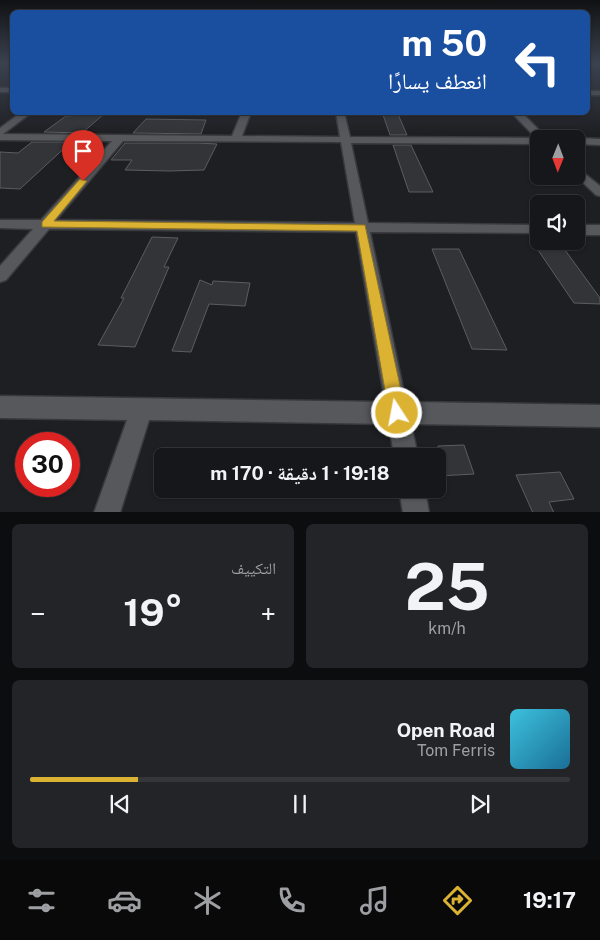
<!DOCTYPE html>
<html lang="ar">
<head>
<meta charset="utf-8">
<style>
  :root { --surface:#16171a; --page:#232427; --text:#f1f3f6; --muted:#9e9fa2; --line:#353639; --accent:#dcb233 }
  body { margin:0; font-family:"Public Sans","Noto Naskh Arabic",sans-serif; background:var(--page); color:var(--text); direction:rtl; height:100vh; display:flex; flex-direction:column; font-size:19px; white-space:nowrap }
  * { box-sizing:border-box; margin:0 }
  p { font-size:16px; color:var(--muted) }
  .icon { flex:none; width:28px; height:28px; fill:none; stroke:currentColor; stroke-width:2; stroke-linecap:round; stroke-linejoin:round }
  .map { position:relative; height:512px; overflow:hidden; direction:ltr }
  .sheet { display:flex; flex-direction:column; gap:12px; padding:12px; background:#0c0d0e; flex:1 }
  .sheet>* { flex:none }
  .hud { position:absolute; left:10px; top:10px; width:580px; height:105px; border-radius:8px; box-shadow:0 1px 4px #0004,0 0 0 1px var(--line); direction:rtl; background:#1a4fa0; color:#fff; overflow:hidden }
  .needle { width:32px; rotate:181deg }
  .tools { position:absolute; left:530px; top:130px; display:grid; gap:10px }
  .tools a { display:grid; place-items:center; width:55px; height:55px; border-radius:8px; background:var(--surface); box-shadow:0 1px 4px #0004,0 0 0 1px var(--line); font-size:25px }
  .speed { position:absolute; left:15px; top:432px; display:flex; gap:10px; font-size:25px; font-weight:700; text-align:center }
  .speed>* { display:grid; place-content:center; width:65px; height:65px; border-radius:50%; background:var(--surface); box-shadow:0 1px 4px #0004,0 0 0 1px var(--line); line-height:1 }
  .speed .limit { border:8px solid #d22; background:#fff; color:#111 }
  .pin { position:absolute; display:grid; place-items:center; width:42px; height:42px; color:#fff; margin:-51px -21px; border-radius:50% 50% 50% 0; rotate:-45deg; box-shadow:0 0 5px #0007 }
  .pin .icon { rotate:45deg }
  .me { position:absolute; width:55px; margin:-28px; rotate:349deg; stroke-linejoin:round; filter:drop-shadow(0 0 4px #0008) }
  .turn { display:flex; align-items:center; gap:18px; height:105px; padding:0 20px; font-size:22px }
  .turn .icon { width:65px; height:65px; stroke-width:2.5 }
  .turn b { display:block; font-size:35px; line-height:42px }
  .big { font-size:38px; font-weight:700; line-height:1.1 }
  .sheet .widget { flex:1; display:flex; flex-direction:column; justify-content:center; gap:8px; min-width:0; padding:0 18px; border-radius:8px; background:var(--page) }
  .sheet .dial { align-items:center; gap:0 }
  .dial b { font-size:65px; line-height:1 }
  .song { display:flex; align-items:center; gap:15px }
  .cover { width:60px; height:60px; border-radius:8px; background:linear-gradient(135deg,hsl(190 70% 55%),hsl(200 70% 35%)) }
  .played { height:5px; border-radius:2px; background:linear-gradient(90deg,var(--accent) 20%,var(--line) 20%) }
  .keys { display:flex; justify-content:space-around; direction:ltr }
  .heat { display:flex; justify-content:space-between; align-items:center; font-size:28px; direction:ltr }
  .sheet .tiles { flex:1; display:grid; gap:12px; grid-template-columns:1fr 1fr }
  .widget:last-child { grid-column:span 2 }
  .trip { position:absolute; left:154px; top:448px; width:292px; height:50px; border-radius:8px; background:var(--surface); box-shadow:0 1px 4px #0004,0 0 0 1px var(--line); font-weight:700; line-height:50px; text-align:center; direction:rtl }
  .menu { display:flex; height:80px; justify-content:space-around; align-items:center; background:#09090a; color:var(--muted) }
  .menu .icon { width:35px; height:35px }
  .menu .current { color:var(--accent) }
  .menu b { font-size:22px; color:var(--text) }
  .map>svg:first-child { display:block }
</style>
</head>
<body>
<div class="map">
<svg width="600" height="513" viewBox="0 0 600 513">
  <rect width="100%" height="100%" fill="#1e1f22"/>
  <g fill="#323437" stroke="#5b5d61">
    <path d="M382 112H397L407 135H390Z"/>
    <path d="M104 114 82 133 44 132 66 116Z"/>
    <path d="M146 119 206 120 201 134 133 133Z"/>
    <path d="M32 142H71L20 189 0 188V152L18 153Z"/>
    <path d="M125 143H197L217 144 204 170 169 171 125 170 132 160H111Z"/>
    <path d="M393 145H411L433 192H409Z"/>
    <path d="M152 237 178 238 164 267H169L135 347 98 345 124 298H121Z"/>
    <path d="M432 249H459L507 350 472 349Z"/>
    <path d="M538 250H565L600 298V304L574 303Z"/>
    <path d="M200 280 212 285 213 281 250 283 245 306 209 304 191 352 172 351Z"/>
    <path d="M464 445 474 474 438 476V446Z"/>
    <path d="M560 472 574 499 549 502 554 513H533L516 475Z"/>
  </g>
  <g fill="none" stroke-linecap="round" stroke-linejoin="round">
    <defs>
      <g id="minor">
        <rect x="588" y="63" width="12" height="3"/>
        <rect x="0" y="88" width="12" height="4"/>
        <rect x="588" y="91" width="12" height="4"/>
        <path d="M22 112H32L3 134 232 136 242 112H251L242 136 340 137 336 112H344L350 137 536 138 511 112H521L548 139H539V144L351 143 368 223 539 225V233L370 232 406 402 600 405V427L411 424 418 456H394L389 424 149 420 120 513H94L127 420 0 418V396L385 402 356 232 49 229 6 280 0 282V266L33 229 0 228V220H41L112 141 0 140V128ZM123 141 341 142 355 223 56 220Z"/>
        <path d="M576 138 600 139V145L576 144V139H573Z"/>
        <path d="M576 167 600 186V196L596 195 576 176Z"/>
        <rect x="576" y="225" width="24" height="10"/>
        <path d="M399 489H425L429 513H403Z"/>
      </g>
    </defs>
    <use href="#minor" stroke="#38393c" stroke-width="3"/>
    <use href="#minor" fill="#56585c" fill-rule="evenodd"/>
  </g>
  <linearGradient id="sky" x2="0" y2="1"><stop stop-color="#101113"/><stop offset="0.47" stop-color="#3b424f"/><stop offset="1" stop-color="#3b424f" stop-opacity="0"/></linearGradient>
  <rect width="600" height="134" fill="url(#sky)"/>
  <path fill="#dcb233" stroke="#8f7421" d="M80 179 87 181 54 221 365 225 406 413 403 419 397 421 391 419 389 413 357 231 42 227V222Z"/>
</svg>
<div class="tools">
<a><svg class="needle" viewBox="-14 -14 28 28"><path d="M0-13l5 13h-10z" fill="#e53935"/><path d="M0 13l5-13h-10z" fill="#9e9fa2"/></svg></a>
<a><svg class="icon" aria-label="sound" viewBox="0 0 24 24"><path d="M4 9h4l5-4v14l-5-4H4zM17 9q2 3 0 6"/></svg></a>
</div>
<div class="speed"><div class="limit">30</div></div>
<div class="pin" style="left:83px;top:181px;background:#d93025"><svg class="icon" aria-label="arrive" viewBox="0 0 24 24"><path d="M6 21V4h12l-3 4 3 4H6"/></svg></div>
<svg class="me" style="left:397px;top:413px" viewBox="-20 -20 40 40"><circle r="17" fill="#dcb233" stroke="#fff" stroke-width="3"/><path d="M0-11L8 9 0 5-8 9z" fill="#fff"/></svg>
<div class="trip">19:18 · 1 دقيقة · 170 m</div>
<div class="hud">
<div class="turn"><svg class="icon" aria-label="left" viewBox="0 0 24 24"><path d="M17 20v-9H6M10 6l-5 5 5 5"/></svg><div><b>50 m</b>انعطف يسارًا</div></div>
</div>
</div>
<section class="sheet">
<div class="tiles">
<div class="widget dial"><b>25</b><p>km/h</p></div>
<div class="widget"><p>التكييف</p>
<div class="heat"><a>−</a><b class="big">19°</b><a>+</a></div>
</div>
<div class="widget">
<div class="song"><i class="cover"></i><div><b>Open Road</b><p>Tom Ferris</p></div></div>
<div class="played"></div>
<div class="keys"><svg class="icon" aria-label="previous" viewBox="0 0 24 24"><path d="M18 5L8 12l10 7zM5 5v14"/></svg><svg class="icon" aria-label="pause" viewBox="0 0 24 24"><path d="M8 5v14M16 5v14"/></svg><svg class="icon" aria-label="next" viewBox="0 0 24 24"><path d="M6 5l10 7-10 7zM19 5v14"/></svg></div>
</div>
</div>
</section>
<nav class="menu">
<b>19:17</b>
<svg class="icon current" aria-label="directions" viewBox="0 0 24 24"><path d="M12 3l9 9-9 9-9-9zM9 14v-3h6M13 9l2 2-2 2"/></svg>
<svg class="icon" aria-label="music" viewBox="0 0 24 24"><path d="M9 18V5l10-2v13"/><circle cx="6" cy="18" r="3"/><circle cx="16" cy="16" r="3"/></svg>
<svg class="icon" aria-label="phone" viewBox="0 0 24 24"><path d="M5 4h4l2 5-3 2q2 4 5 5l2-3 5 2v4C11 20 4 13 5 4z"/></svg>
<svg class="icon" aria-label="climate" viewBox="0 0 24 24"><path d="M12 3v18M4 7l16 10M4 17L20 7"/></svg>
<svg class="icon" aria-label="car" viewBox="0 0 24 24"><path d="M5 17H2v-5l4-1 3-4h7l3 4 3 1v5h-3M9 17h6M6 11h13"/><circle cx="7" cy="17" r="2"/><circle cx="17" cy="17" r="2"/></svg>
<svg class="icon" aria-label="filters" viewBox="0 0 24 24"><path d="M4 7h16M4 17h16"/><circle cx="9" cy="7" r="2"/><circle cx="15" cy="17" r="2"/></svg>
</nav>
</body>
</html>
